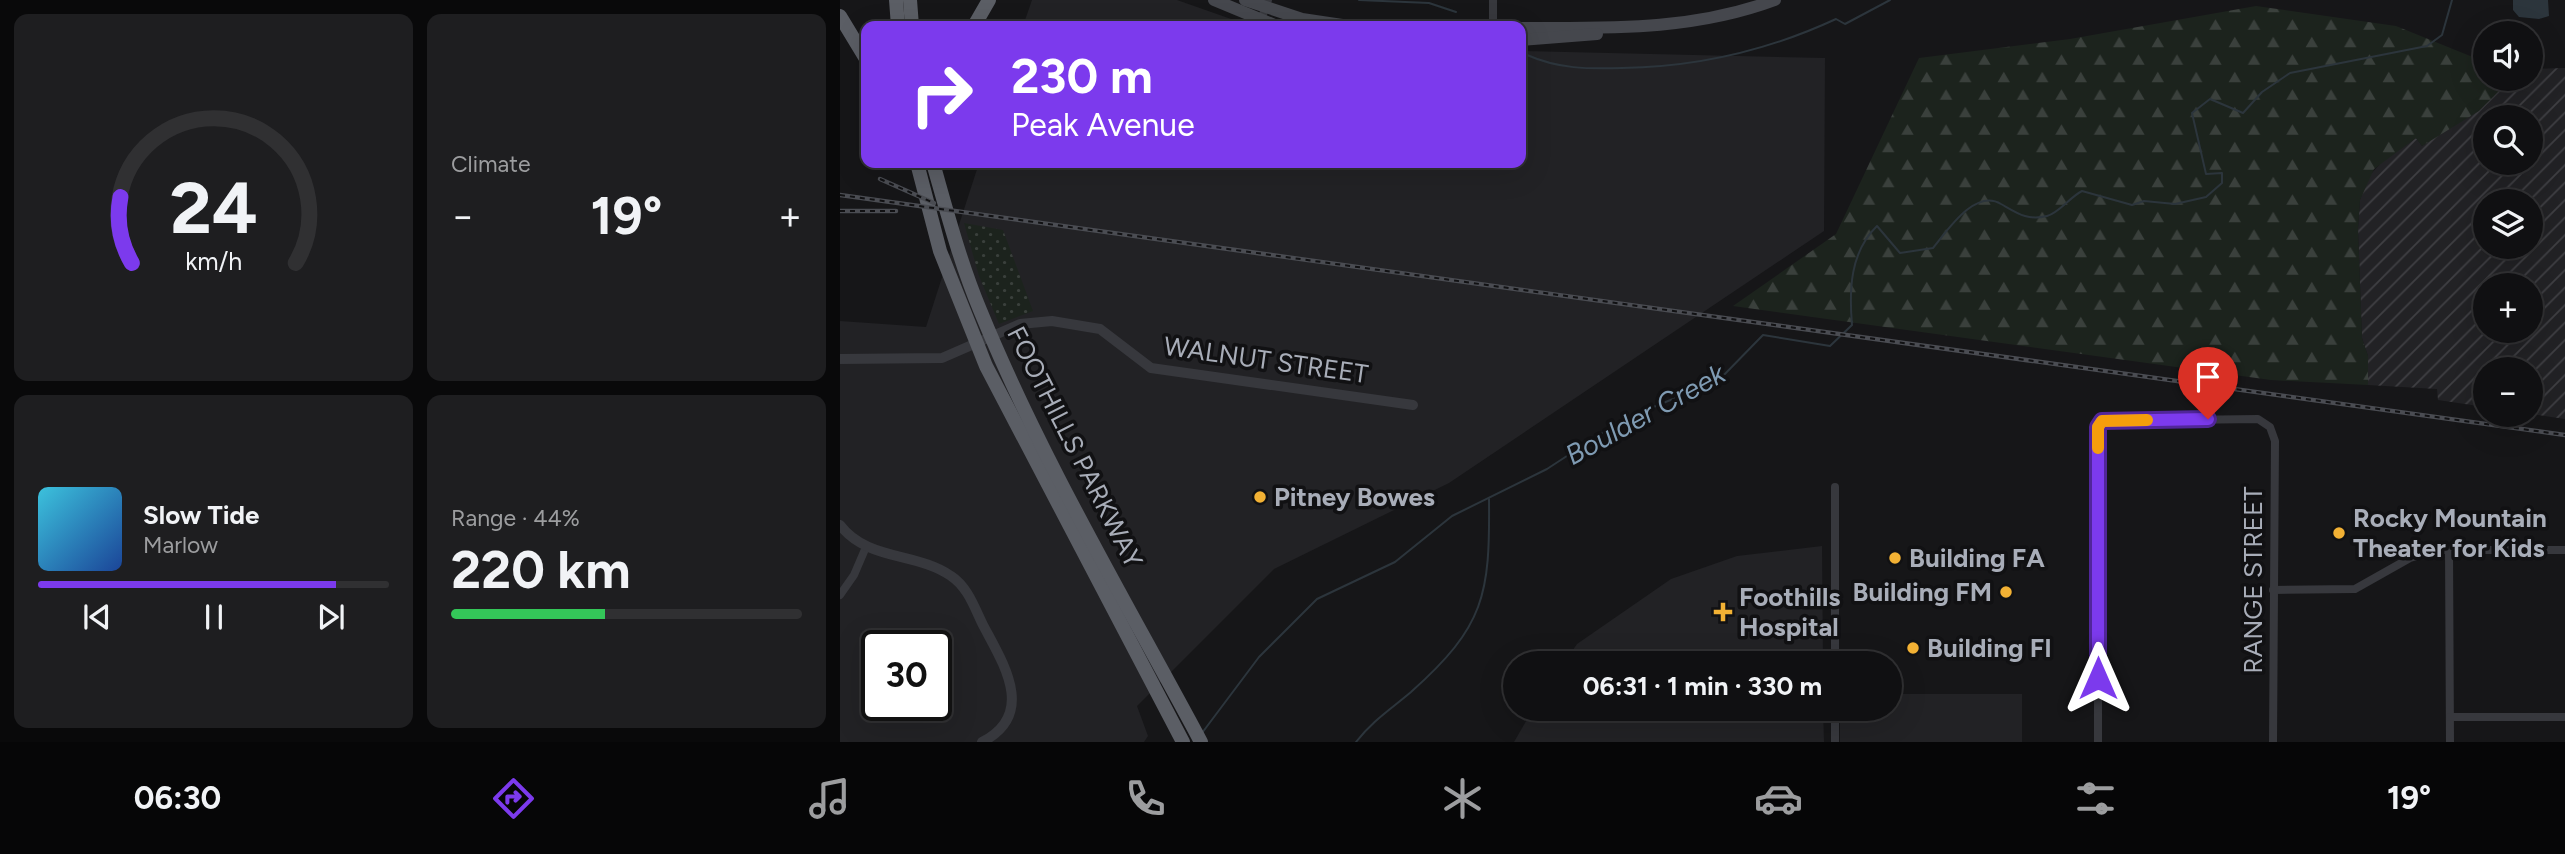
<!DOCTYPE html>
<html lang="en">
<head>
<meta charset="utf-8">
<style>
  :root { --surface:#101012; --page:#1e1e20; --text:#f1f3f6; --muted:#9c9d9f; --line:#303032; --accent:#7c3aed }
  body { margin:0; font-family:Figtree,sans-serif; background:var(--page); color:var(--text); height:100vh; display:flex; flex-direction:column; font-size:26px; white-space:nowrap }
  * { box-sizing:border-box; margin:0 }
  p { font-size:23px; color:var(--muted) }
  .icon { flex:none; width:38px; height:38px; fill:none; stroke:currentColor; stroke-width:2; stroke-linecap:round; stroke-linejoin:round }
  .map { position:relative; flex:1; overflow:hidden }
  .sheet { display:flex; flex-direction:column; gap:14px; padding:14px; background:#09090a; width:840px }
  .sheet>* { flex:none }
  .banner { position:absolute; left:21px; top:21px; width:665px; height:147px; border-radius:14px; box-shadow:0 7px 28px #0002,0 0 0 2px var(--line); background:#7c3aed; color:#fff; overflow:hidden }
  .tools { position:absolute; left:1633px; top:21px; display:grid; gap:14px }
  .tools a { display:grid; place-items:center; width:70px; height:70px; border-radius:50%; background:var(--surface); box-shadow:0 7px 28px #0002,0 0 0 2px var(--line); font-size:35px }
  .speed { position:absolute; left:21px; top:630px; display:flex; gap:14px; font-size:35px; font-weight:700; text-align:center }
  .speed>* { display:grid; place-content:center; width:91px; height:91px; border-radius:50%; background:var(--surface); box-shadow:0 7px 28px #0002,0 0 0 2px var(--line); line-height:1 }
  .speed .limit { border:4px solid #111; border-radius:10px; background:#fff; color:#111 }
  .pin { position:absolute; display:grid; place-items:center; width:60px; height:60px; color:#fff; margin:-72px -30px; border-radius:50% 50% 50% 0; rotate:-45deg; box-shadow:0 0 7px #0007 }
  .pin .icon { rotate:45deg }
  .me { position:absolute; width:77px; margin:-38px; rotate:0deg; stroke-linejoin:round; filter:drop-shadow(0 0 5px #0008) }
  .turn { display:flex; align-items:center; gap:24px; height:147px; padding:0 35px; font-size:32px }
  .turn .icon { width:91px; height:91px; stroke-width:2.5 }
  .turn b { display:block; font-size:49px; line-height:60px }
  .big { font-size:52px; font-weight:700; line-height:1.1 }
  .sheet .card { flex:1; display:flex; flex-direction:column; justify-content:center; gap:10px; min-width:0; padding:0 24px; border-radius:14px; background:var(--page) }
  .sheet .dial { align-items:center; gap:0 }
  .dial svg { height:182px; overflow:visible; fill:none; stroke:var(--line); stroke-width:7; stroke-linecap:round; text-anchor:middle }
  .dial text { fill:var(--text); stroke:none }
  .song { display:flex; align-items:center; gap:21px }
  .cover { width:84px; height:84px; border-radius:10px; background:linear-gradient(135deg,hsl(190 70% 55%),hsl(220 70% 35%)) }
  .played { height:7px; border-radius:4px; background:linear-gradient(90deg,var(--accent) 85%,var(--line) 85%) }
  .keys { display:flex; justify-content:space-around; direction:ltr }
  .heat { display:flex; justify-content:space-between; align-items:center; font-size:38px; direction:ltr }
  .charge { height:10px; border-radius:5px; background:linear-gradient(90deg,#34c759 44%,var(--line) 0) }
  .sheet .tiles { flex:1; display:grid; gap:14px; grid-template-columns:repeat(2,1fr) }
  .trip { position:absolute; left:663px; top:651px; width:399px; height:70px; border-radius:35px; background:var(--surface); box-shadow:0 7px 28px #0002,0 0 0 2px var(--line); font-weight:700; line-height:70px; text-align:center }
  .tabs { display:flex; height:112px; justify-content:space-around; align-items:center; background:#060607; color:var(--muted) }
  .tabs .icon { width:49px; height:49px }
  .tabs .on { color:var(--accent) }
  .tabs b { font-size:32px; color:var(--text) }
  main { display:flex; flex:1; min-height:0 }
  .map>svg:first-child { display:block }
</style>
</head>
<body>
<main>
<section class="sheet">
<div class="tiles">
<div class="card dial"><svg viewBox="0 0 100 80">
<path d="M14 69A42 42 0 1 1 86 69"/>
<path d="M14 69A42 42 0 0 1 9 40" stroke="#7c3aed"/>
<text x="50" y="56" font-size="32" font-weight="700">24</text>
<text x="50" y="72" font-size="11">km/h</text>
</svg></div>
<div class="card"><p>Climate</p>
<div class="heat"><a>−</a><b class="big">19°</b><a>+</a></div>
</div>
<div class="card">
<div class="song"><i class="cover"></i><div><b>Slow Tide</b><p>Marlow</p></div></div>
<div class="played"></div>
<div class="keys"><svg class="icon" aria-label="previous" viewBox="0 0 24 24"><path d="M18 5L8 12l10 7zM5 5v14"/></svg><svg class="icon" aria-label="pause" viewBox="0 0 24 24"><path d="M8 5v14M16 5v14"/></svg><svg class="icon" aria-label="next" viewBox="0 0 24 24"><path d="M6 5l10 7-10 7zM19 5v14"/></svg></div>
</div>
<div class="card"><p>Range · 44%</p><b class="big">220 km</b><div class="charge"></div></div>
</div>
</section>
<div class="map">
<svg width="1725" height="742" viewBox="0 0 1725 742">
  <defs>
    <pattern id="industrial-furrows" width="10" height="10" patternUnits="userSpaceOnUse" patternTransform="scale(1.75)"><rect width="10" height="10" fill="#222225"/><path d="M-1 1l2-2M0 10L10 0M9 11l2-2" fill="none" stroke="#3f3f43"/></pattern>
    <pattern id="forest-firs" width="22" height="20" patternUnits="userSpaceOnUse" patternTransform="scale(1.75)"><rect width="22" height="20" fill="#1c231d"/><path d="M5 1l3.5 6h-7zM16 11l3.5 6h-7z" fill="#3a403c"/></pattern>
    <pattern id="park-dots" width="8" height="8" patternUnits="userSpaceOnUse" patternTransform="scale(1.75)"><rect width="8" height="8" fill="#1c231d"/><path d="M2 2h.1M6 6h.1" fill="none" stroke="#3a403c" stroke-width="1.8" stroke-linecap="round"/></pattern>
  </defs>
  <rect width="100%" height="100%" fill="#161618"/>
  <g fill="#222225" fill-rule="evenodd">
    <path d="M192 0H337L411 26H183Z"/>
    <path d="M681 51 985 58 984 231 609 483 434 569 297 706 308 736 304 742H0V321L86 327 139 163H681ZM37 646H96V705H37Z"/>
    <path d="M982 546 983 663H724L737 644 831 579 897 556Z"/>
    <path d="M1050 694H1182V742H1000V709H1050Z"/>
    <path d="M693 709H983L984 742H674Z"/>
  </g>
  <path fill="url(#industrial-furrows)" fill-rule="evenodd" d="M1725 68V419L1691 414 1690 369H1645V407L1598 400 1597 389 1528 385V356L1522 338 1518 229 1520 200 1529 176 1544 160 1576 138 1582 146 1671 79H1690L1693 69ZM1645 117H1690V163H1645ZM1645 201H1690V247H1645ZM1645 285H1690V331H1645Z"/>
  <path fill="url(#forest-firs)" d="M1416 6 1556 26 1645 62V79H1671L1639 111 1582 146 1576 138 1534 169 1520 200 1518 229 1522 338 1528 356V385L1431 380 893 306 996 234 1079 58 1230 39Z"/>
  <path fill="url(#park-dots)" d="M124 223 163 230 193 311 159 324 139 276Z"/>
  <path fill="#2c353c" d="M1673 0H1708L1709 16 1699 19 1679 17 1673 10Z"/>
  <g fill="none" stroke-linecap="round" stroke-linejoin="round">
    <g stroke="#2c353c" stroke-width="2">
      <path d="M519 0 589 3 616 12"/>
      <path d="M687 55C719 69 747 69 782 68 858 67 927 51 996 19L1005 24 1050 0"/>
      <path d="M362 733 419 657 477 599 555 562 612 516 707 469 782 420 879 380 923 335 990 346 1012 325C1009 290 1010 252 1037 226L1060 253 1093 248C1107 231 1135 188 1161 204 1177 213 1187 221 1207 216 1219 213 1230 197 1242 191L1292 205 1304 201 1335 204 1366 197 1382 183V173L1366 174 1352 113 1370 99 1403 113 1422 92 1450 73 1587 46 1602 35 1612 0"/>
      <path d="M516 742C532 721 551 709 571 692 645 626 650 595 649 499"/>
    </g>
    <g stroke="#37383d" stroke-width="8">
      <path d="M653 0V26"/>
      <path d="M419 26 428 0"/>
      <path d="M1609 550 1610 742"/>
      <path d="M1433 590 1515 589 1570 558 1598 550H1725"/>
      <path d="M0 595 14 575 26 547"/>
      <path d="M995 663V487"/>
      <path d="M995 709V742"/>
      <path d="M1610 717H1725"/>
      <path d="M1258 742V427L1262 421 1418 419 1430 427 1435 441 1433 742"/>
    </g>
    <g stroke="#37383d" stroke-width="10">
      <path d="M0 359 102 358 180 324 212 321 260 329 311 368 573 405"/>
      <path d="M0 525C27 561 77 552 111 576 128 587 135 609 143 625 163 663 197 714 142 742"/>
    </g>
    <g stroke="#45474d" stroke-width="12">
      <path d="M374 0 437 26"/>
      <path d="M405 0 462 19 509 26"/>
      <path d="M681 28C768 28 852 31 935 0"/>
      <path d="M681 40 757 34"/>
    </g>
    <g stroke="#5b5e65" stroke-width="14">
      <path d="M56 0 58 26"/>
      <path d="M70 0 72 26"/>
      <path d="M0 16 26 59"/>
      <path d="M134 26 149 0"/>
      <path d="M77 163 100 251 146 366 343 742"/>
      <path d="M93 163C107 212 120 262 140 310 201 459 285 600 361 742"/>
    </g>
    <defs>
      <g id="rail">
        <path d="M40 179 94 203"/>
        <path d="M0 195 1725 435"/>
        <path d="M0 211H56"/>
      </g>
    </defs>
    <use href="#rail" stroke="#4a4c52" stroke-width="4.5"/>
    <use href="#rail" stroke="#111113" stroke-width="2" stroke-dasharray="5" stroke-linecap="butt"/>
  </g>
  <g fill="none" stroke-linecap="round" stroke-linejoin="round">
    <defs>
      <path id="route" d="M1258 678V427L1262 421 1368 419"/>
    </defs>
    <use href="#route" stroke="#51269a" stroke-width="18"/>
    <use href="#route" stroke="#7c3aed" stroke-width="12"/>
    <path stroke="#f59e0b" stroke-width="12" d="M1258 448V427L1262 421 1307 420"/>
  </g>
  <g fill="#f2b134" stroke="#111113" stroke-width="2.5">
    <circle cx="420" cy="497" r="7"/>
    <circle cx="1499" cy="533" r="7"/>
    <circle cx="1055" cy="558" r="7"/>
    <circle cx="1166" cy="592" r="7"/>
    <path d="M879.5 601.5h7v7h7v7h-7v7h-7v-7h-7v-7h7z"/>
    <circle cx="1073" cy="648" r="7"/>
  </g>
  <g text-anchor="middle" dominant-baseline="central" stroke-width="7" stroke-linejoin="round" paint-order="stroke">
    <g font-size="26" fill="#a8adb8" stroke="#111113">
      <text transform="translate(426 360) rotate(8)">WALNUT STREET</text>
      <text transform="translate(235 447) rotate(63)">FOOTHILLS PARKWAY</text>
      <text transform="translate(1413 580) rotate(-90)">RANGE STREET</text>
    </g>
    <g font-size="26" font-weight="bold" fill="#a8adb8" stroke="#111113" text-anchor="start">
      <text x="434" y="497">Pitney Bowes</text>
      <text x="1513" y="518">Rocky Mountain<tspan x="1513" dy="30">Theater for Kids</tspan></text>
      <text x="1069" y="558">Building FA</text>
      <text x="1152" y="592" text-anchor="end">Building FM</text>
      <text x="899" y="597">Foothills<tspan x="899" dy="30">Hospital</tspan></text>
      <text x="1087" y="648">Building FI</text>
    </g>
    <g font-size="28" font-style="italic" fill="#7f9bb3" stroke="#111113">
      <text transform="translate(805 414) rotate(-29)">Boulder Creek</text>
    </g>
  </g>
</svg>
<div class="tools">
<a><svg class="icon" aria-label="sound" viewBox="0 0 24 24"><path d="M4 9h4l5-4v14l-5-4H4zM17 9q2 3 0 6"/></svg></a>
<a><svg class="icon" aria-label="search" viewBox="0 0 24 24"><circle cx="10" cy="10" r="6"/><path d="M15 15l6 6"/></svg></a>
<a><svg class="icon" aria-label="layers" viewBox="0 0 24 24"><path d="M12 4l9 5-9 5-9-5zM3 14l9 5 9-5"/></svg></a>
<a>+</a>
<a>−</a>
</div>
<div class="speed"><div class="limit">30</div></div>
<div class="pin" style="left:1368px;top:419px;background:#d93025"><svg class="icon" aria-label="arrive" viewBox="0 0 24 24"><path d="M6 21V4h12l-3 4 3 4H6"/></svg></div>
<svg class="me" style="left:1258px;top:678px" viewBox="-20 -20 40 40"><path d="M0-17L14 15 0 8-14 15z" fill="#7c3aed" stroke="#fff" stroke-width="4"/></svg>
<div class="trip">06:31 · 1 min · 330 m</div>
<div class="banner">
<div class="turn"><svg class="icon" aria-label="right" viewBox="0 0 24 24"><path d="M7 20v-9h11M14 6l5 5-5 5"/></svg><div><b>230 m</b>Peak Avenue</div></div>
</div>
</div>
</main>
<nav class="tabs">
<b>06:30</b>
<svg class="icon on" aria-label="directions" viewBox="0 0 24 24"><path d="M12 3l9 9-9 9-9-9zM9 14v-3h6M13 9l2 2-2 2"/></svg>
<svg class="icon" aria-label="music" viewBox="0 0 24 24"><path d="M9 18V5l10-2v13"/><circle cx="6" cy="18" r="3"/><circle cx="16" cy="16" r="3"/></svg>
<svg class="icon" aria-label="phone" viewBox="0 0 24 24"><path d="M5 4h4l2 5-3 2q2 4 5 5l2-3 5 2v4C11 20 4 13 5 4z"/></svg>
<svg class="icon" aria-label="climate" viewBox="0 0 24 24"><path d="M12 3v18M4 7l16 10M4 17L20 7"/></svg>
<svg class="icon" aria-label="car" viewBox="0 0 24 24"><path d="M5 17H2v-5l4-1 3-4h7l3 4 3 1v5h-3M9 17h6M6 11h13"/><circle cx="7" cy="17" r="2"/><circle cx="17" cy="17" r="2"/></svg>
<svg class="icon" aria-label="filters" viewBox="0 0 24 24"><path d="M4 7h16M4 17h16"/><circle cx="9" cy="7" r="2"/><circle cx="15" cy="17" r="2"/></svg>
<b>19°</b>
</nav>
</body>
</html>
